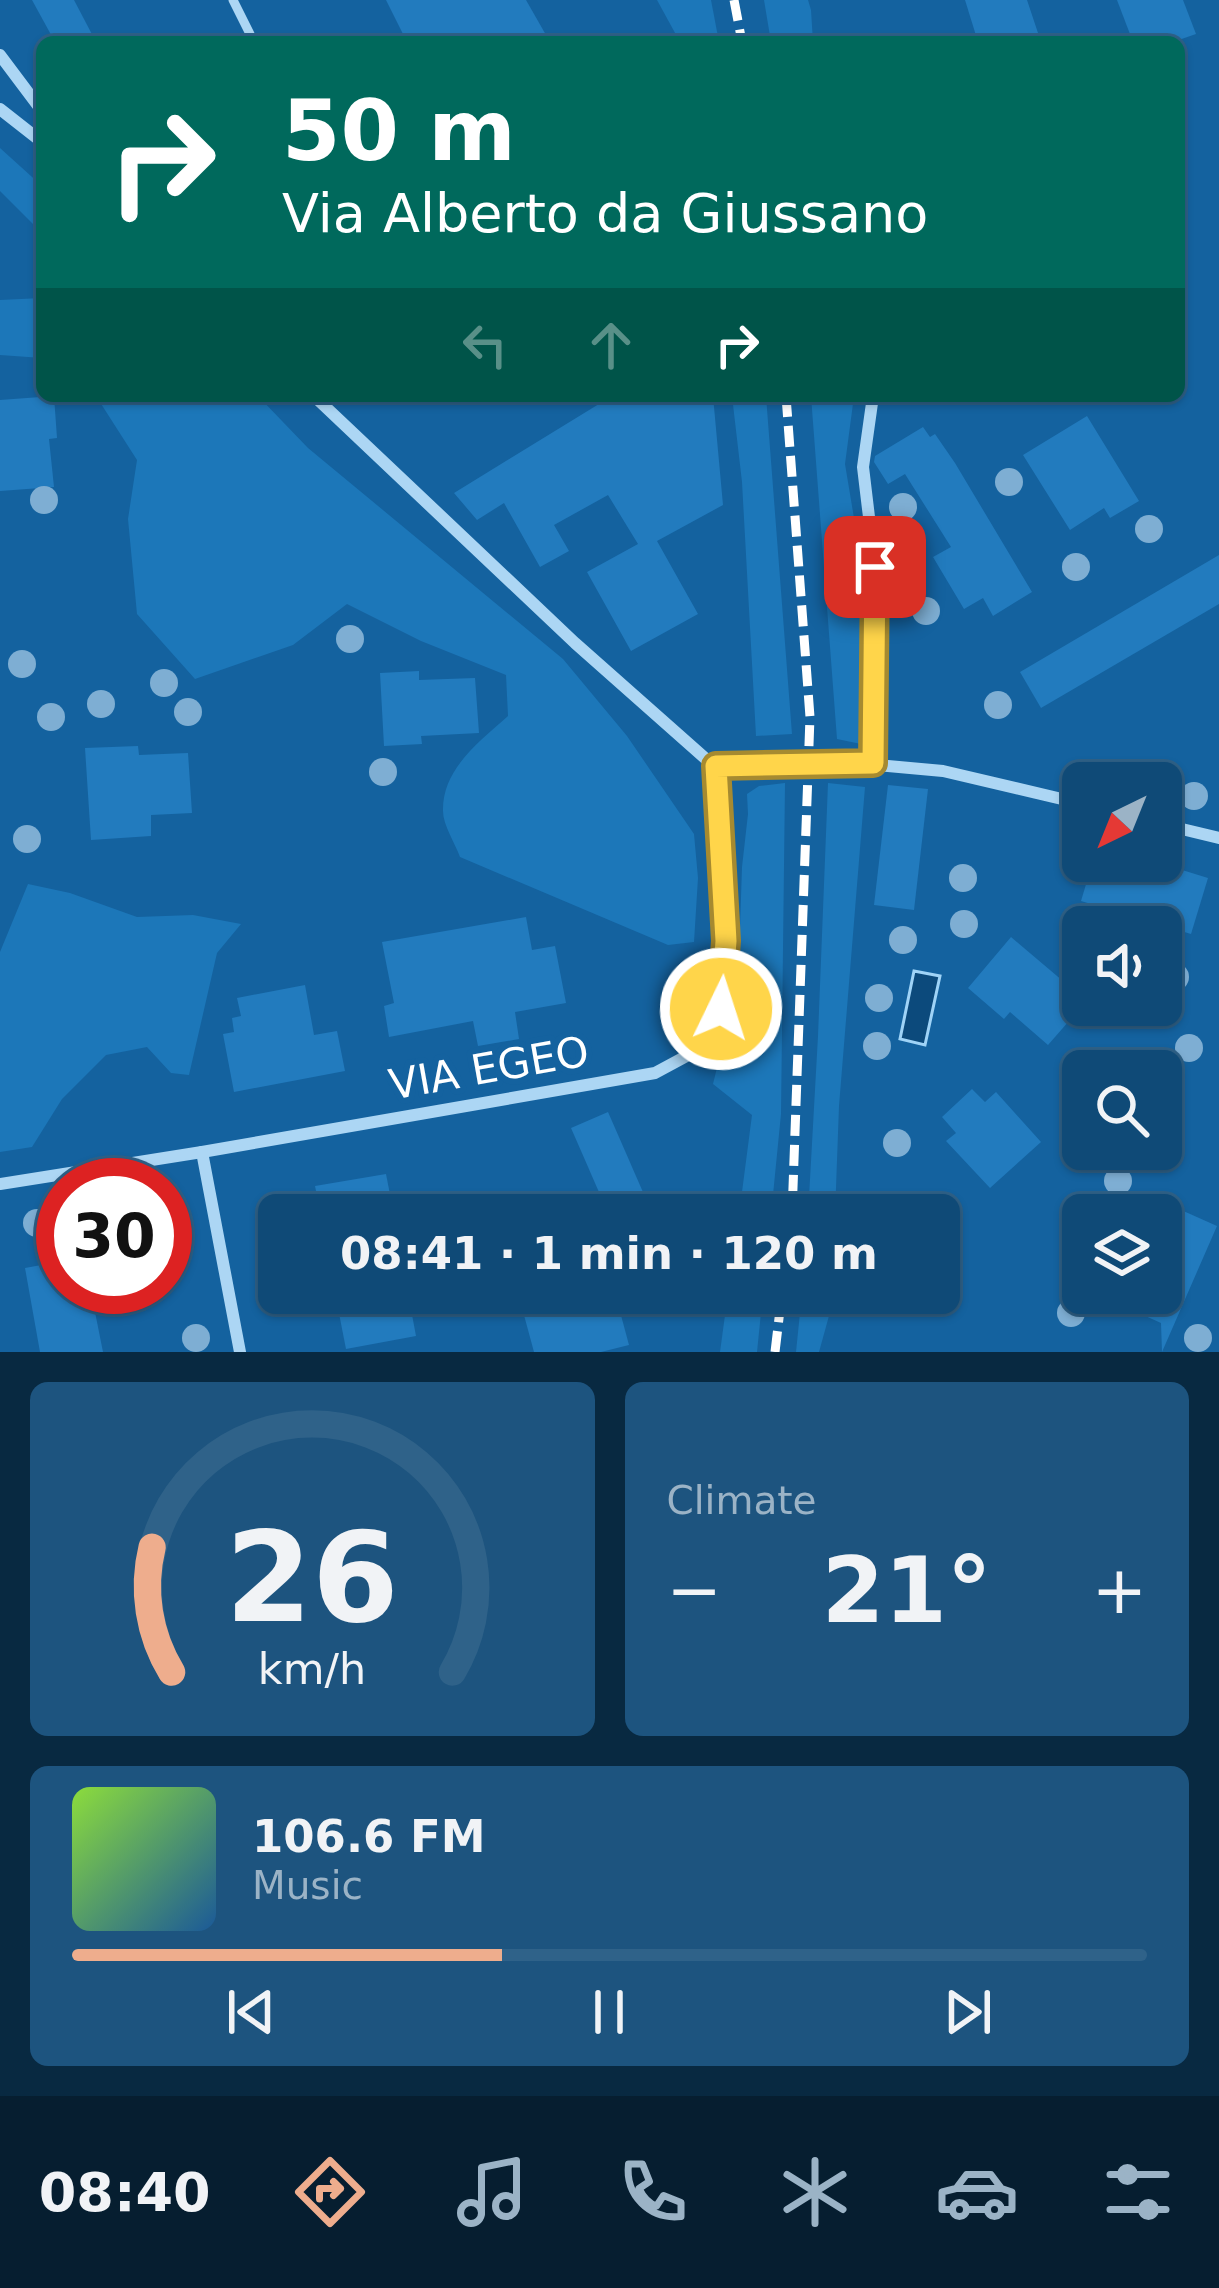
<!DOCTYPE html>
<html lang="en">
<head>
<meta charset="utf-8">
<style>
  :root { --surface:#0f4a77; --page:#1d547f; --text:#f1f3f6; --muted:#9bb3c6; --line:#2f6289; --accent:#eead8d }
  body { margin:0; font-family:"DejaVu Sans",sans-serif; background:var(--page); color:var(--text); height:100vh; display:flex; flex-direction:column; font-size:45px; white-space:nowrap }
  * { box-sizing:border-box; margin:0 }
  p { font-size:39px; color:var(--muted) }
  .icon { flex:none; width:66px; height:66px; fill:none; stroke:currentColor; stroke-width:2; stroke-linecap:round; stroke-linejoin:round }
  .map { position:relative; height:1352px; overflow:hidden }
  .panel { display:flex; flex-direction:column; gap:30px; padding:30px; background:#082941; flex:1 }
  .panel>* { flex:none }
  .guide { position:absolute; left:36px; top:36px; width:1149px; height:366px; border-radius:18px; box-shadow:0 3px 9px #0004,0 0 0 3px var(--line); background:#00695c; color:#fff; overflow:hidden }
  .needle { width:78px; rotate:223deg }
  .tools { position:absolute; left:1062px; top:762px; display:grid; gap:24px }
  .tools a { display:grid; place-items:center; width:120px; height:120px; border-radius:18px; background:var(--surface); box-shadow:0 3px 9px #0004,0 0 0 3px var(--line); font-size:60px }
  .speed { position:absolute; left:36px; top:1158px; display:flex; gap:24px; font-size:60px; font-weight:700; text-align:center }
  .speed>* { display:grid; place-content:center; width:156px; height:156px; border-radius:50%; background:var(--surface); box-shadow:0 3px 9px #0004,0 0 0 3px var(--line); line-height:1 }
  .speed .limit { border:18px solid #d22; background:#fff; color:#111 }
  .pin { position:absolute; display:grid; place-items:center; width:102px; height:102px; color:#fff; margin:-51px; border-radius:24px; box-shadow:0 6px 18px #0006 }
  .me { position:absolute; width:132px; margin:-66px; rotate:4deg; stroke-linejoin:round; filter:drop-shadow(0 0 9px #0008) }
  .turn { display:flex; align-items:center; gap:42px; height:252px; padding:0 48px; font-size:54px }
  .turn .icon { width:156px; height:156px; stroke-width:2.5 }
  .turn b { display:block; font-size:84px; line-height:102px }
  .lanes { display:flex; align-items:center; height:114px; padding:0 48px; background:#0003; justify-content:center; gap:60px; direction:ltr }
  .lanes .off { opacity:.35 }
  .big { font-size:90px; font-weight:700; line-height:1.1 }
  .panel .tile { flex:1; display:flex; flex-direction:column; justify-content:center; gap:18px; min-width:0; padding:0 42px; border-radius:18px; background:var(--page) }
  .panel .dial { align-items:center; gap:0 }
  .dial svg { height:312px; overflow:visible; fill:none; stroke:var(--line); stroke-width:7; stroke-linecap:round; text-anchor:middle }
  .dial text { fill:var(--text); stroke:none }
  .song { display:flex; align-items:center; gap:36px }
  .cover { width:144px; height:144px; border-radius:18px; background:linear-gradient(135deg,hsl(90 70% 55%),hsl(210 70% 35%)) }
  .played { height:12px; border-radius:6px; background:linear-gradient(90deg,var(--accent) 40%,var(--line) 40%) }
  .keys { display:flex; justify-content:space-around; direction:ltr }
  .heat { display:flex; justify-content:space-between; align-items:center; font-size:66px; direction:ltr }
  .panel .tiles { flex:1; display:grid; gap:30px; grid-template-columns:1fr 1fr }
  .tile:last-child { grid-column:span 2 }
  .trip { position:absolute; left:258px; top:1194px; width:702px; height:120px; border-radius:18px; background:var(--surface); box-shadow:0 3px 9px #0004,0 0 0 3px var(--line); font-weight:700; line-height:120px; text-align:center }
  .dock { display:flex; height:192px; justify-content:space-around; align-items:center; background:#061e30; color:var(--muted) }
  .dock .icon { width:84px; height:84px }
  .dock .on { color:var(--accent) }
  .dock b { font-size:54px; color:var(--text) }
  .map>svg:first-child { display:block }
</style>
</head>
<body>
<div class="map">
<svg width="1219" height="1352" viewBox="0 0 1219 1352">
  <rect width="100%" height="100%" fill="#14629f"/>
  <g fill="#1c77b9">
    <path d="M657 0H711L719 42H680Z"/>
    <path d="M764 0H808L811 10 813 42H771Z"/>
    <path d="M0 148 42 186V233L0 191Z"/>
    <path d="M42 298V358L0 355V300Z"/>
    <path d="M96 396H258L308 448 563 659 627 736 694 834 698 878 694 942 668 945 460 857C455 843 443 825 443 811 442 769 480 741 508 716L506 675 421 641 347 604 293 645 195 679 137 614 128 519 137 460Z"/>
    <path d="M732 396H766L792 734 756 736 742 482Z"/>
    <path d="M811 396H854L845 464 862 566 861 744 837 739Z"/>
    <path d="M785 783 781 1114 771 1215H739L752 1115 713 1084 724 1039 739 958 742 867 748 814 747 794 759 786Z"/>
    <path d="M828 783 865 787 839 1106 835 1215H808L818 1036Z"/>
    <path d="M28 884 70 893 137 917 193 915 241 924 217 953 189 1075 171 1073 147 1047 106 1055 62 1099 32 1147 0 1152V952Z"/>
    <path d="M728 1293H763L757 1352H720Z"/>
    <path d="M802 1293H832V1305L819 1352H796Z"/>
  </g>
  <path fill="#0c4a7c" stroke="#9fd3f7" stroke-width="3" d="M914 971 940 976 925 1045 900 1039Z"/>
  <g fill="#227bbe">
    <path d="M32 0H74L96 42H55Z"/>
    <path d="M386 0H526L550 42H407Z"/>
    <path d="M965 0H1027L1041 42H978Z"/>
    <path d="M1117 0H1183L1196 34 1173 42H1133Z"/>
    <path d="M54 396 57 438 49 439 54 487 0 491V400Z"/>
    <path d="M612 396H713L723 505 657 541 698 614 631 651 587 572 638 544 608 495 554 525 569 551 540 567 504 503 477 520 454 493Z"/>
    <path d="M1087 416 1139 501 1110 518 1104 508 1070 530 1023 455Z"/>
    <path d="M923 427 930 437 935 434 955 463 1032 592 993 616 983 598 964 609 933 557 951 547 905 474 888 484 874 462 875 456Z"/>
    <path d="M1219 555V604L1041 708 1020 672Z"/>
    <path d="M419 671V680L475 678 479 733 421 736 422 744 384 746 380 673Z"/>
    <path d="M138 746 139 755 188 753 192 813 151 815V836L91 840 85 748Z"/>
    <path d="M888 785 928 789 914 910 874 905Z"/>
    <path d="M1093 861H1153L1208 878 1191 934 1081 901Z"/>
    <path d="M526 917 532 950 555 946 566 1003 515 1012 519 1039 478 1046 473 1021 389 1037 384 1006 394 1003 382 942Z"/>
    <path d="M1011 937 1083 998V1005L1048 1045 1010 1012 1004 1019 968 988Z"/>
    <path d="M305 985 314 1035 337 1031 345 1071 234 1092 223 1034 234 1032 232 1018 241 1016 237 998Z"/>
    <path d="M972 1089 985 1102 996 1092 1041 1142 990 1188 946 1141 956 1133 942 1117Z"/>
    <path d="M608 1112 653 1215H609L571 1128Z"/>
    <path d="M386 1174 394 1215H321L315 1186Z"/>
    <path d="M1161 1201 1217 1226 1162 1352 1161 1323 1094 1293H1161Z"/>
    <path d="M63 1261V1287H90L103 1352H40L25 1268Z"/>
    <path d="M335 1293H408L416 1336 346 1349Z"/>
    <path d="M518 1293H615L629 1345 601 1352H534Z"/>
  </g>
  <g fill="none" stroke-linecap="round" stroke-linejoin="round">
    <path stroke="#acd6f4" stroke-width="9" d="M233 0 254 42"/>
    <g stroke="#acd6f4" stroke-width="12">
      <path d="M0 55 42 111"/>
      <path d="M0 109 42 142"/>
      <path d="M314 396 575 643 715 767 772 766"/>
      <path d="M844 762 943 771 1083 804"/>
      <path d="M873 763 875 567 863 467 873 396"/>
      <path d="M1161 824 1219 838"/>
      <path d="M202 1152 240 1352"/>
      <path d="M0 1184 202 1152 655 1073 694 1052 721 1009 726 941 715 767"/>
    </g>
    <g stroke="#fff" stroke-width="9" stroke-dasharray="21 9" stroke-linecap="butt">
      <path d="M734 0 742 42"/>
      <path d="M786 396 810 717 792 1215"/>
      <path d="M775 1352 782 1293"/>
    </g>
    <path stroke="#acd6f4" stroke-width="12" d="M772 766 844 762"/>
  </g>
  <g fill="#7eaed3">
    <circle cx="1009" cy="482" r="14"/>
    <circle cx="44" cy="500" r="14"/>
    <circle cx="903" cy="507" r="14"/>
    <circle cx="1149" cy="529" r="14"/>
    <circle cx="1076" cy="567" r="14"/>
    <circle cx="908" cy="572" r="14"/>
    <circle cx="926" cy="611" r="14"/>
    <circle cx="350" cy="639" r="14"/>
    <circle cx="22" cy="664" r="14"/>
    <circle cx="164" cy="683" r="14"/>
    <circle cx="101" cy="704" r="14"/>
    <circle cx="998" cy="705" r="14"/>
    <circle cx="188" cy="712" r="14"/>
    <circle cx="51" cy="717" r="14"/>
    <circle cx="383" cy="772" r="14"/>
    <circle cx="1194" cy="796" r="14"/>
    <circle cx="27" cy="839" r="14"/>
    <circle cx="963" cy="878" r="14"/>
    <circle cx="964" cy="924" r="14"/>
    <circle cx="903" cy="940" r="14"/>
    <circle cx="1175" cy="977" r="14"/>
    <circle cx="879" cy="998" r="14"/>
    <circle cx="877" cy="1046" r="14"/>
    <circle cx="1189" cy="1048" r="14"/>
    <circle cx="897" cy="1143" r="14"/>
    <circle cx="1118" cy="1181" r="14"/>
    <circle cx="37" cy="1223" r="14"/>
    <circle cx="1071" cy="1313" r="14"/>
    <circle cx="196" cy="1338" r="14"/>
    <circle cx="1198" cy="1338" r="14"/>
  </g>
  <g fill="none" stroke-linecap="round" stroke-linejoin="round">
    <defs>
      <path id="route" d="M721 1009 726 941 716 766 873 763 875 567"/>
    </defs>
    <use href="#route" stroke="#a68a30" stroke-width="30"/>
    <use href="#route" stroke="#ffd54a" stroke-width="21"/>
  </g>
  <g text-anchor="middle" dominant-baseline="central" stroke-width="12" stroke-linejoin="round" paint-order="stroke">
    <g font-size="42" fill="#fff" stroke="#14629f">
      <text transform="translate(489 1068) rotate(-10)">VIA EGEO</text>
    </g>
  </g>
</svg>
<div class="tools">
<a><svg class="needle" viewBox="-14 -14 28 28"><path d="M0-13l5 13h-10z" fill="#e53935"/><path d="M0 13l5-13h-10z" fill="#9bb3c6"/></svg></a>
<a><svg class="icon" aria-label="sound" viewBox="0 0 24 24"><path d="M4 9h4l5-4v14l-5-4H4zM17 9q2 3 0 6"/></svg></a>
<a><svg class="icon" aria-label="search" viewBox="0 0 24 24"><circle cx="10" cy="10" r="6"/><path d="M15 15l6 6"/></svg></a>
<a><svg class="icon" aria-label="layers" viewBox="0 0 24 24"><path d="M12 4l9 5-9 5-9-5zM3 14l9 5 9-5"/></svg></a>
</div>
<div class="speed"><div class="limit">30</div></div>
<div class="pin" style="left:875px;top:567px;background:#d93025"><svg class="icon" aria-label="arrive" viewBox="0 0 24 24"><path d="M6 21V4h12l-3 4 3 4H6"/></svg></div>
<svg class="me" style="left:721px;top:1009px" viewBox="-20 -20 40 40"><circle r="17" fill="#ffd54a" stroke="#fff" stroke-width="3"/><path d="M0-11L8 9 0 5-8 9z" fill="#fff"/></svg>
<div class="trip">08:41 · 1 min · 120 m</div>
<div class="guide">
<div class="turn"><svg class="icon" aria-label="right" viewBox="0 0 24 24"><path d="M7 20v-9h11M14 6l5 5-5 5"/></svg><div><b>50 m</b>Via Alberto da Giussano</div></div>
<div class="lanes"><svg class="icon off" aria-label="left" viewBox="0 0 24 24"><path d="M17 20v-9H6M10 6l-5 5 5 5"/></svg><svg class="icon off" aria-label="ahead" viewBox="0 0 24 24"><path d="M12 20V5M6 11l6-6 6 6"/></svg><svg class="icon" aria-label="right" viewBox="0 0 24 24"><path d="M7 20v-9h11M14 6l5 5-5 5"/></svg></div>
</div>
</div>
<section class="panel">
<div class="tiles">
<div class="tile dial"><svg viewBox="0 0 100 80">
<path d="M14 69A42 42 0 1 1 86 69"/>
<path d="M14 69A42 42 0 0 1 9 37" stroke="#eead8d"/>
<text x="50" y="56" font-size="32" font-weight="700">26</text>
<text x="50" y="72" font-size="11">km/h</text>
</svg></div>
<div class="tile"><p>Climate</p>
<div class="heat"><a>−</a><b class="big">21°</b><a>+</a></div>
</div>
<div class="tile">
<div class="song"><i class="cover"></i><div><b>106.6 FM</b><p>Music</p></div></div>
<div class="played"></div>
<div class="keys"><svg class="icon" aria-label="previous" viewBox="0 0 24 24"><path d="M18 5L8 12l10 7zM5 5v14"/></svg><svg class="icon" aria-label="pause" viewBox="0 0 24 24"><path d="M8 5v14M16 5v14"/></svg><svg class="icon" aria-label="next" viewBox="0 0 24 24"><path d="M6 5l10 7-10 7zM19 5v14"/></svg></div>
</div>
</div>
</section>
<nav class="dock">
<b>08:40</b>
<svg class="icon on" aria-label="directions" viewBox="0 0 24 24"><path d="M12 3l9 9-9 9-9-9zM9 14v-3h6M13 9l2 2-2 2"/></svg>
<svg class="icon" aria-label="music" viewBox="0 0 24 24"><path d="M9 18V5l10-2v13"/><circle cx="6" cy="18" r="3"/><circle cx="16" cy="16" r="3"/></svg>
<svg class="icon" aria-label="phone" viewBox="0 0 24 24"><path d="M5 4h4l2 5-3 2q2 4 5 5l2-3 5 2v4C11 20 4 13 5 4z"/></svg>
<svg class="icon" aria-label="climate" viewBox="0 0 24 24"><path d="M12 3v18M4 7l16 10M4 17L20 7"/></svg>
<svg class="icon" aria-label="car" viewBox="0 0 24 24"><path d="M5 17H2v-5l4-1 3-4h7l3 4 3 1v5h-3M9 17h6M6 11h13"/><circle cx="7" cy="17" r="2"/><circle cx="17" cy="17" r="2"/></svg>
<svg class="icon" aria-label="filters" viewBox="0 0 24 24"><path d="M4 7h16M4 17h16"/><circle cx="9" cy="7" r="2"/><circle cx="15" cy="17" r="2"/></svg>
</nav>
</body>
</html>
